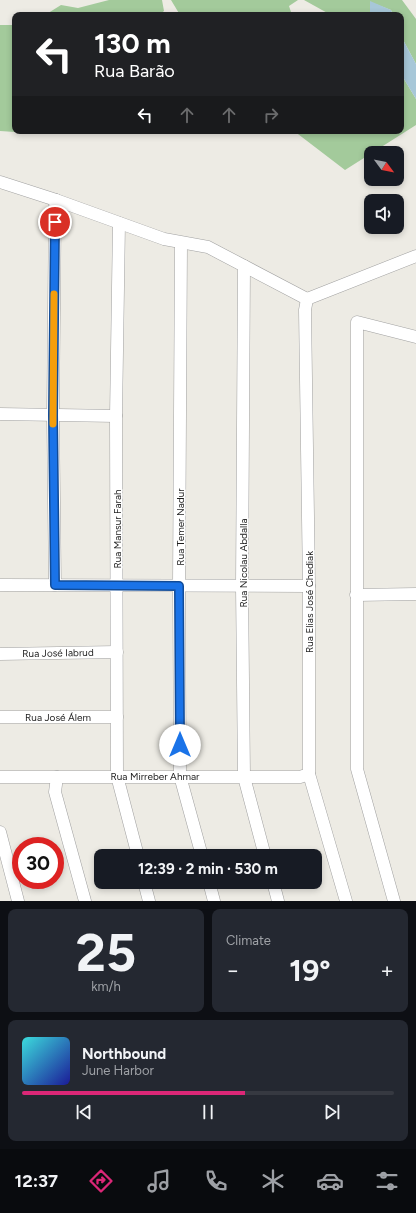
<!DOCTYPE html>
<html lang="en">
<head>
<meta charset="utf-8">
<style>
  :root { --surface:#171b24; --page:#242831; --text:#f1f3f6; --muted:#9ea1a6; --line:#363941; --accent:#db2777 }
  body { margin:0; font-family:Figtree,sans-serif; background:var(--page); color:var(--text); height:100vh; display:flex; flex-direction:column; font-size:15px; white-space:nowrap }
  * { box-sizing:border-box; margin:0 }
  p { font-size:13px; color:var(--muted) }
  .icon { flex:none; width:22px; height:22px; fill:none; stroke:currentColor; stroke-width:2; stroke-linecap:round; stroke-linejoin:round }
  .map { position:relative; height:901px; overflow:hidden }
  .drawer { display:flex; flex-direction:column; gap:8px; padding:8px; background:#0d0f14; flex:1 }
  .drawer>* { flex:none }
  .top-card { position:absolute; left:12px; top:12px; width:392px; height:122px; border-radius:8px; box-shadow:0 2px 6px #0003; background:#202124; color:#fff; overflow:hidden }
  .needle { width:26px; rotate:122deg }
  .fabs { position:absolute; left:364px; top:146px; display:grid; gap:8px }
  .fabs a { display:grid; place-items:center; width:40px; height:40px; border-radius:8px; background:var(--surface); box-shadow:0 2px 6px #0003; font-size:20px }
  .speed { position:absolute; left:12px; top:837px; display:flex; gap:8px; font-size:20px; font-weight:700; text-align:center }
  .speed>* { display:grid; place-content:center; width:52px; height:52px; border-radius:50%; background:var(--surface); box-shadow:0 2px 6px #0003; line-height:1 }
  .speed .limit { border:6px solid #d22; background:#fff; color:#111 }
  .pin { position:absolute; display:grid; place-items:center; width:34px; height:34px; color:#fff; margin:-17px; border:2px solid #fff; border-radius:50%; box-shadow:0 1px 4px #0007 }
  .me { position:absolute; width:44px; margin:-22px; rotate:0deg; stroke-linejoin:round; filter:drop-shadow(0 0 3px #0008) }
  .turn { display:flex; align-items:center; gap:14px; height:84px; padding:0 16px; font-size:18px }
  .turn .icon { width:52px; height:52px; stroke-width:2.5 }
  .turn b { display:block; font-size:28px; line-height:34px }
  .lanes { display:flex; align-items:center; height:38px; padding:0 16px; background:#0003; justify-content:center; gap:20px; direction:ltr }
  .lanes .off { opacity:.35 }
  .big { font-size:30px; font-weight:700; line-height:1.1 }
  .drawer .card { flex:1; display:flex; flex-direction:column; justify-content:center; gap:6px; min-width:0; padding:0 14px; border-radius:8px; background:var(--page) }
  .drawer .dial { align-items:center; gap:0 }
  .dial b { font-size:52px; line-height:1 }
  .song { display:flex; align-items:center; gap:12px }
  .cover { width:48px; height:48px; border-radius:6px; background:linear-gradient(135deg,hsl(180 70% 55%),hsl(240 70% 35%)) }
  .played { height:4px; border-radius:2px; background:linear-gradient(90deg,var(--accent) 60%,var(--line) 60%) }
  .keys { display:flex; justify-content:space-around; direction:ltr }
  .heat { display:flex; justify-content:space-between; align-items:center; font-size:22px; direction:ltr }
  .drawer .tiles { flex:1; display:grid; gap:8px; grid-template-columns:1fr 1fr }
  .card:last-child { grid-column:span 2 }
  .trip { position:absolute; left:94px; top:849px; width:228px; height:40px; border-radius:8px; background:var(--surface); box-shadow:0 2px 6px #0003; font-weight:700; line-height:40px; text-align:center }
  .menu { display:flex; height:64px; justify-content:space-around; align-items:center; background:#090b0e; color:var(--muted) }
  .menu .icon { width:28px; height:28px }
  .menu .selected { color:var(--accent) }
  .menu b { font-size:18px; color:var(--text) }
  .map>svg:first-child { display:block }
</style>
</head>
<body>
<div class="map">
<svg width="416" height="901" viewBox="0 0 416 901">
  <rect width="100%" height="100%" fill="#edebe4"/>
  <g fill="#a3ca9b">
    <path d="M109 0H162L164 11 159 15H45L61 5 78 8Z"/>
    <path d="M171 0H298L289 6 292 15H180Z"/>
    <path d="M304 0H402L416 19V64L401 36V15H393L391 10 370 2V15H331Z"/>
    <path d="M0 25H15V131H18L15 132 0 131Z"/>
    <path d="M401 74 416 99V125L345 170 294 131H401Z"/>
  </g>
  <g fill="#a7c7d8">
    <path d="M370 1 391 10 393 15H370Z"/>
    <path d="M401 36 416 64V99L401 74Z"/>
  </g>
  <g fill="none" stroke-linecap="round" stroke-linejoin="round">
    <defs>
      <g id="minor">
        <path d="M0 182 56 200 164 239 208 247 307 299"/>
        <path d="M119 223 116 416 117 776 138 856"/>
        <path d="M181 243 179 586 180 776 202 856"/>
        <path d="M244 266 242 586 244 777 265 856"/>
        <path d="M307 299 305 310 309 586V774L346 901"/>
        <path d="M307 299 416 256"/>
        <path d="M0 414 116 416"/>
        <path d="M0 585 309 586"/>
        <path d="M55 585 53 415 55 207 56 200"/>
        <path d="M356 595 416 594"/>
        <path d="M0 654 117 652"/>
        <path d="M0 717H117"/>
        <path d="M0 777H300L309 774"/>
        <path d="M57 777 55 792 85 901"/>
        <path d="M0 832 18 901"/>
        <path d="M144 882 149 901"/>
        <path d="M209 882 214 901"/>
        <path d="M273 882 278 901"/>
        <path d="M394 901 357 769V322L416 337"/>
      </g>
    </defs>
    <use href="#minor" stroke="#a1a1a1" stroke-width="13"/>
    <use href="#minor" stroke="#fff" stroke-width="12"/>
  </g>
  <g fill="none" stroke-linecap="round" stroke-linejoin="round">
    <defs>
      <path id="route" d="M55 222 53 415 55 585 179 586 180 745"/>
    </defs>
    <use href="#route" stroke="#114b97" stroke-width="10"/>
    <use href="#route" stroke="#1a73e8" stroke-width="7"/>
    <path stroke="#f59e0b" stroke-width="7" d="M53 424 54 294"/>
  </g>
  <g text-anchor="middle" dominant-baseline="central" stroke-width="3" stroke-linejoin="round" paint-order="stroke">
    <g font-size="10" fill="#1d1d1d" stroke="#fff">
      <text transform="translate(180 527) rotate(-90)">Rua Temer Nadur</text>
      <text transform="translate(117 529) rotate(-90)">Rua Mansur Farah</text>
      <text transform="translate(243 563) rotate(-90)">Rua Nicolau Abdalla</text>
      <text transform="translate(309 602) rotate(-90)">Rua Elias José Chediak</text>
      <text transform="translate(58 653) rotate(-1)">Rua José Iabrud</text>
      <text x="58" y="717">Rua José Álem</text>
      <text x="155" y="776">Rua Mirreber Ahmar</text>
    </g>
  </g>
</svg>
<div class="fabs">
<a><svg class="needle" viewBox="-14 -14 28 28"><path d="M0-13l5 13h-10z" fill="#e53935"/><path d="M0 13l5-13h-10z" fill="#9ea1a6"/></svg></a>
<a><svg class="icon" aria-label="sound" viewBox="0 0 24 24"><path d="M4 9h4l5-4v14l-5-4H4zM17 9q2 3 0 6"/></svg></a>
</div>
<div class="speed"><div class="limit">30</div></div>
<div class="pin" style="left:55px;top:222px;background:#d93025"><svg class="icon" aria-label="arrive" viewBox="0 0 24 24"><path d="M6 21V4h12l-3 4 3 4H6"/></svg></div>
<svg class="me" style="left:180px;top:745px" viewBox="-20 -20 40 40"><circle r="19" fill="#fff"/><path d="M0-13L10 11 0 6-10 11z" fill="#1a73e8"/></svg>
<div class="trip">12:39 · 2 min · 530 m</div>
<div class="top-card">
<div class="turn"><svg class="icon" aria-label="left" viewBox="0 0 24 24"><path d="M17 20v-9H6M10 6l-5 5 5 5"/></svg><div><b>130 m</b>Rua Barão</div></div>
<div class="lanes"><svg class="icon" aria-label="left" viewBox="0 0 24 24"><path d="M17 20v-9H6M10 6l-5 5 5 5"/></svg><svg class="icon off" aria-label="ahead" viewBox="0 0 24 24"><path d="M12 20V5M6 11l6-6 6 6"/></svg><svg class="icon off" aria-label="ahead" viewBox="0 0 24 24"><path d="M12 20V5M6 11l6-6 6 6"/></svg><svg class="icon off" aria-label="right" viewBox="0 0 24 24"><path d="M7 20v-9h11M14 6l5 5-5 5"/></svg></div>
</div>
</div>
<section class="drawer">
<div class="tiles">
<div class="card dial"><b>25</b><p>km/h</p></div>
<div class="card"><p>Climate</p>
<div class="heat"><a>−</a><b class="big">19°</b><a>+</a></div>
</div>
<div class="card">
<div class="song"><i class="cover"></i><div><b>Northbound</b><p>June Harbor</p></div></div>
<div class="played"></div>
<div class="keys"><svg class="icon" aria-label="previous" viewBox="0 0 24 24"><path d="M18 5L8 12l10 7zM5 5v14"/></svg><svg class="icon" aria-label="pause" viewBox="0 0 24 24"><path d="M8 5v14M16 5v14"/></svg><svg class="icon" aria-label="next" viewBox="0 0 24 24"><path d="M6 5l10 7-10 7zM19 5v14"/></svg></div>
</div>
</div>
</section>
<nav class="menu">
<b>12:37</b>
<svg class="icon selected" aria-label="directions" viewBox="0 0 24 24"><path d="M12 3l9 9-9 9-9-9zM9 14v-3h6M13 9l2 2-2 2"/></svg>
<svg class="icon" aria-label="music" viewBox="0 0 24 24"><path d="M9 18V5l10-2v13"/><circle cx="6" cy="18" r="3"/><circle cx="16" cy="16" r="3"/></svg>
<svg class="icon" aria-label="phone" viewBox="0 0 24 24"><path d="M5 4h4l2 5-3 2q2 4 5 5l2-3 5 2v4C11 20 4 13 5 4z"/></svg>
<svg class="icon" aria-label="climate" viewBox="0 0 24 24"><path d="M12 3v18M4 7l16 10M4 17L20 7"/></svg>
<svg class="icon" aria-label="car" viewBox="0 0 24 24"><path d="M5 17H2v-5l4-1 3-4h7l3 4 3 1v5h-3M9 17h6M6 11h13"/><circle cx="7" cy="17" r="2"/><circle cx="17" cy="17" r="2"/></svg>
<svg class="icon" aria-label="filters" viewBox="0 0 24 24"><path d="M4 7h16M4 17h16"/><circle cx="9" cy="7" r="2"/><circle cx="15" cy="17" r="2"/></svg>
</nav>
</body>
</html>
